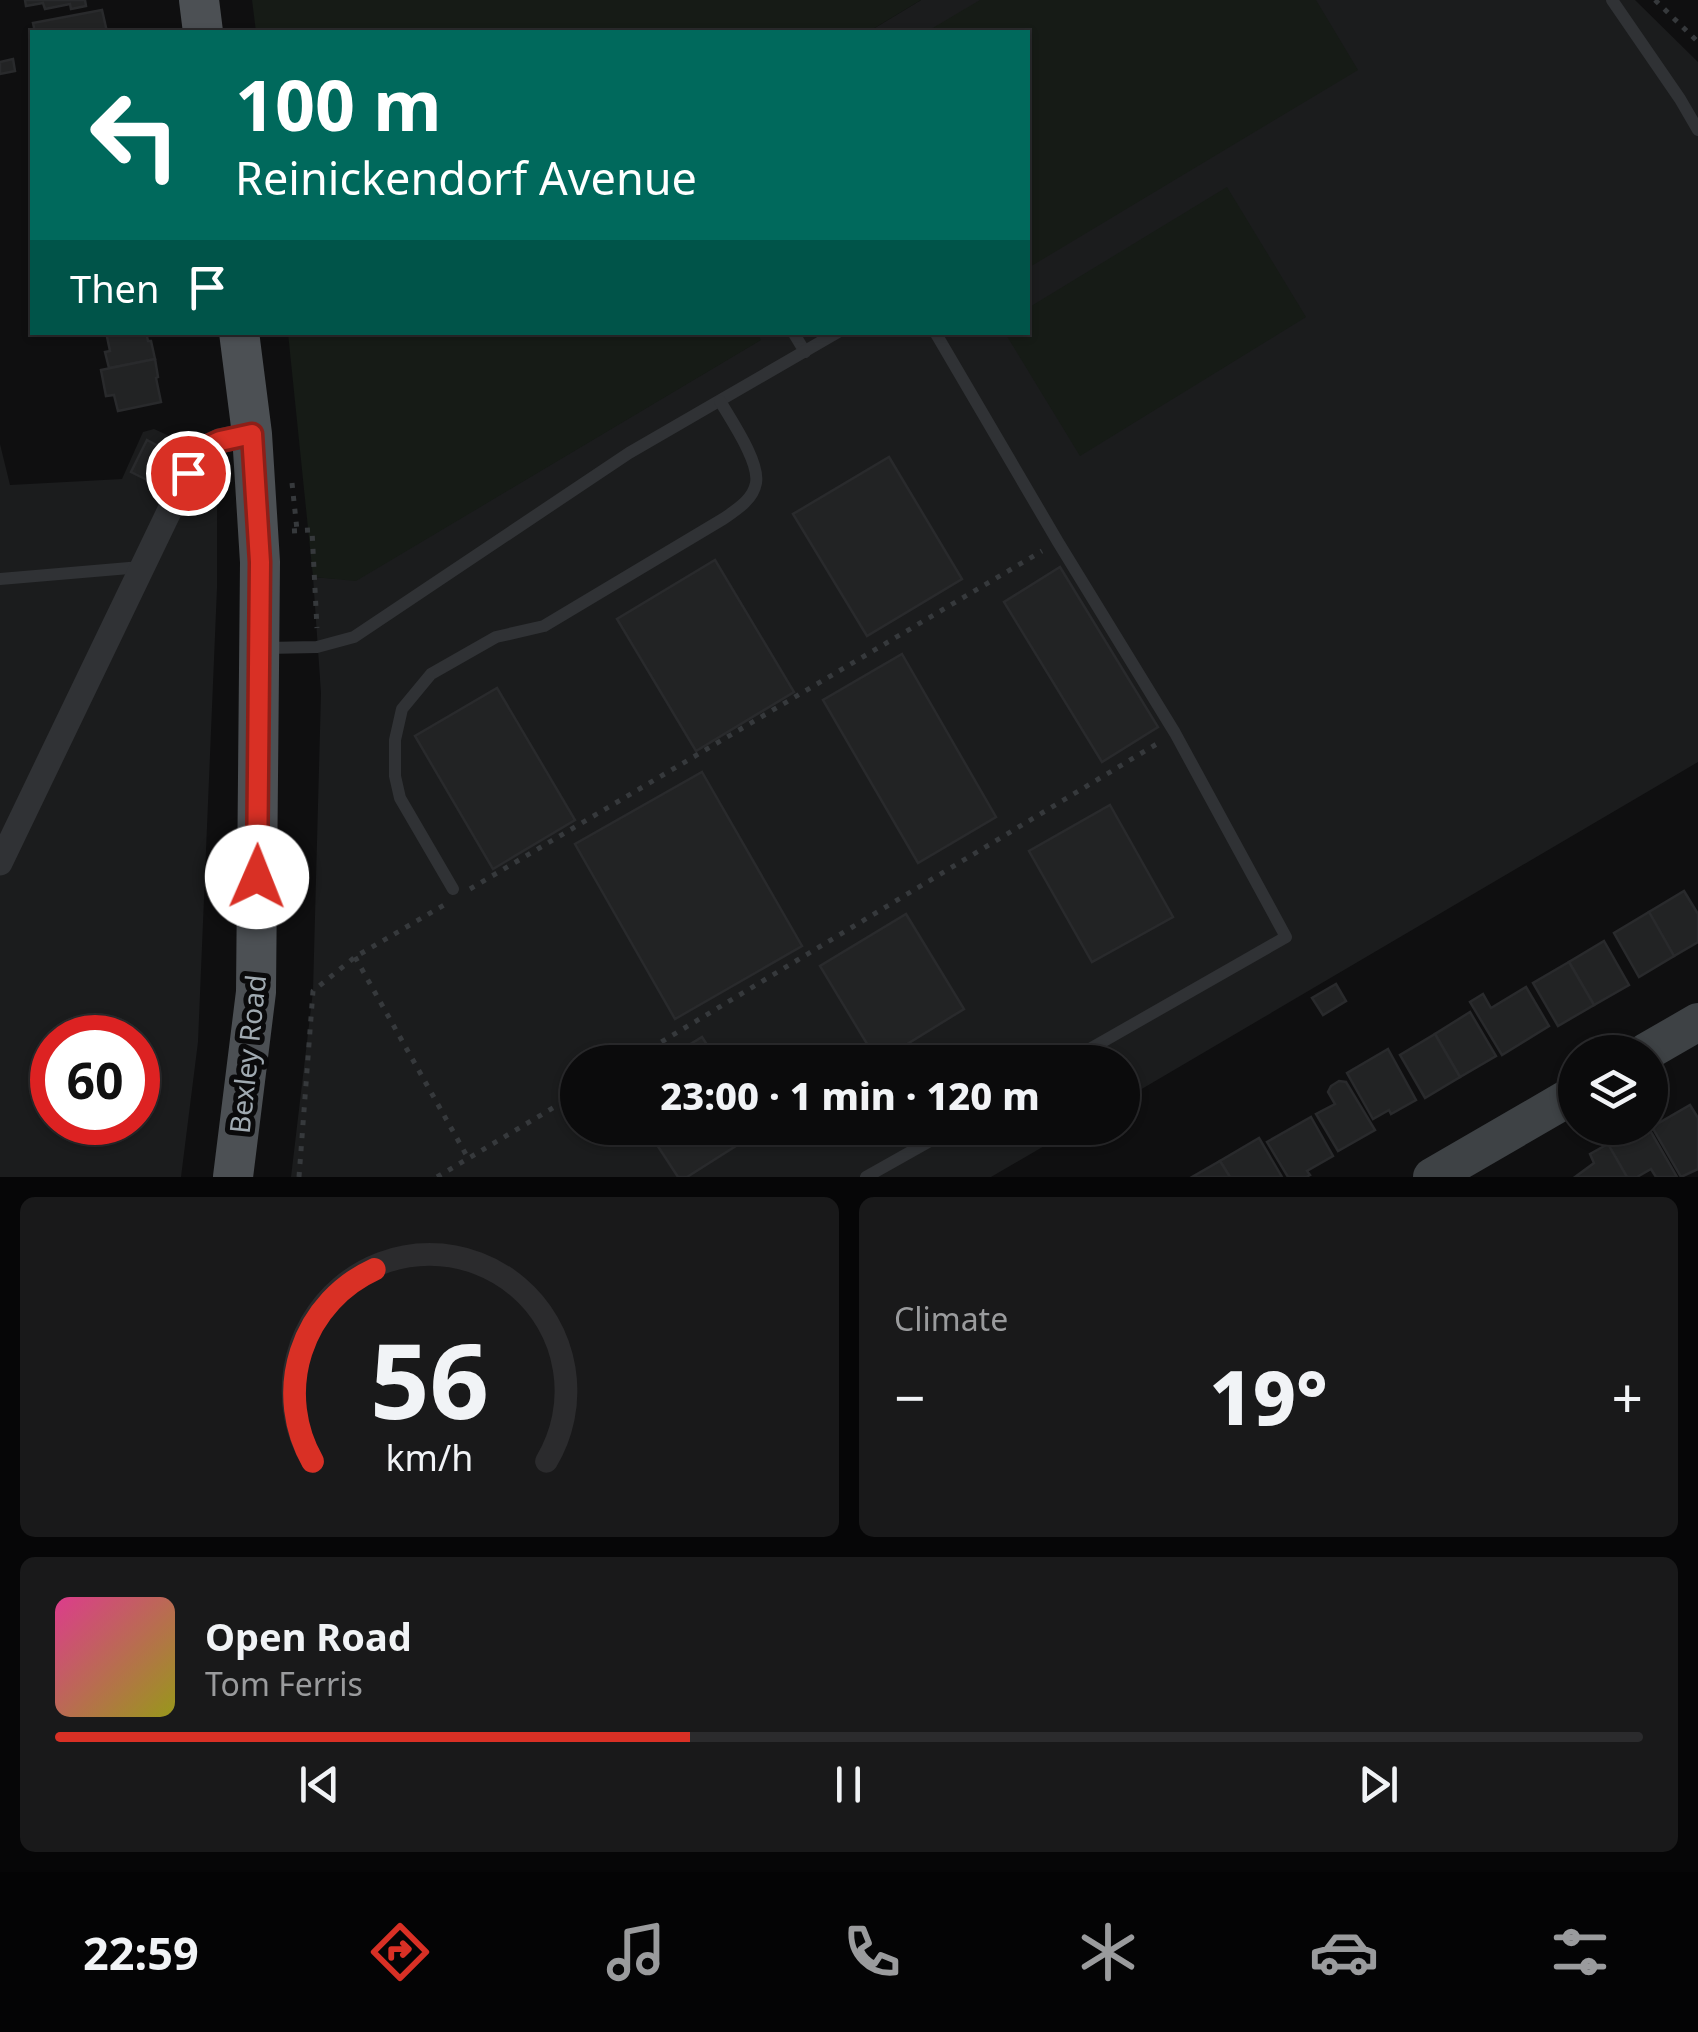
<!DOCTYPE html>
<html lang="en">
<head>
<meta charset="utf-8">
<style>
  :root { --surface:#0b0b0c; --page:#19191a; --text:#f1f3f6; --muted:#9a9b9d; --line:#2b2b2d; --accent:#d93025 }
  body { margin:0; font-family:"Noto Sans",sans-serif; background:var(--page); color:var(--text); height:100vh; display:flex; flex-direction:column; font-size:38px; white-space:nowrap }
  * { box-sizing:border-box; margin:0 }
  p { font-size:32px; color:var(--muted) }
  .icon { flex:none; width:55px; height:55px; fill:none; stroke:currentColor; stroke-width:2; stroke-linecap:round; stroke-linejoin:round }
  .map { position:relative; height:1177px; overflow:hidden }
  .details { display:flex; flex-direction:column; gap:20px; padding:20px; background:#060607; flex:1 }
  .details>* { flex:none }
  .hud { position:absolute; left:30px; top:30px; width:1000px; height:305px; border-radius:0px; box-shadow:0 2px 8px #0004,0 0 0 2px var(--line); background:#00695c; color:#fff; overflow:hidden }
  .controls { position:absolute; left:1558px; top:1035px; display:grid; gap:20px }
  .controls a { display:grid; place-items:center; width:110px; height:110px; border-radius:50%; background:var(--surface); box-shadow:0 2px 8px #0004,0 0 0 2px var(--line); font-size:50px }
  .speed { position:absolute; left:30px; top:1015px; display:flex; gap:20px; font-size:50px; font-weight:700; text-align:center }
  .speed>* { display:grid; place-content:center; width:130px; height:130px; border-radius:50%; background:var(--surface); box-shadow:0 2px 8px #0004,0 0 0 2px var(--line); line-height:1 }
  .speed .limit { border:15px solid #d22; background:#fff; color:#111 }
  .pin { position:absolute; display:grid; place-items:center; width:85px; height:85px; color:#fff; margin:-42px; border:5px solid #fff; border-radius:50%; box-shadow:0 2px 10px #0007 }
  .me { position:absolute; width:110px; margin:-55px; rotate:1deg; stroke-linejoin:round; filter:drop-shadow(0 0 8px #0008) }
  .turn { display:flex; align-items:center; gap:35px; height:210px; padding:0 40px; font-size:45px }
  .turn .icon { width:130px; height:130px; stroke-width:2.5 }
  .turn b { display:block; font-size:70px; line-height:85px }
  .then { display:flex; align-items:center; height:95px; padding:0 40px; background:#0003; gap:20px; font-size:38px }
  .big { font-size:75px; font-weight:800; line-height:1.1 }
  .details .widget { flex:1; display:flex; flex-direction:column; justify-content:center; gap:15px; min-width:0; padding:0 35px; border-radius:15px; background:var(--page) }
  .details .dial { align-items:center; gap:0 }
  .dial svg { height:260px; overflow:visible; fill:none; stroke:var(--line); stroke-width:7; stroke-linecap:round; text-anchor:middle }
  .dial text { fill:var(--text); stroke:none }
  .song { display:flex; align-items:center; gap:30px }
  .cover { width:120px; height:120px; border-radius:15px; background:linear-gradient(135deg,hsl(330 70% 55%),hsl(60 70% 35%)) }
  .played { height:10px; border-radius:5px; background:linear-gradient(90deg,var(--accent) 40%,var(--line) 40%) }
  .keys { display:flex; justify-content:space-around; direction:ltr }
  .heat { display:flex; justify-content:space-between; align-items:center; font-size:55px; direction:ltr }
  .details .tiles { flex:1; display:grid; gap:20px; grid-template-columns:1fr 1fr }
  .widget:last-child { grid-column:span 2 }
  .trip { position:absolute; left:560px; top:1045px; width:580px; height:100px; border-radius:50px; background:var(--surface); box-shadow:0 2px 8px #0004,0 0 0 2px var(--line); font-weight:800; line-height:100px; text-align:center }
  .dock { display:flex; height:160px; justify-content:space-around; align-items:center; background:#040405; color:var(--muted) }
  .dock .icon { width:70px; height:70px }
  .dock .active { color:var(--accent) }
  .dock b { font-size:45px; color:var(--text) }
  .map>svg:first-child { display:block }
</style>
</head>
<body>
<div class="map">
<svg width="1698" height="1177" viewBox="0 0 1698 1177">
  <rect width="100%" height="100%" fill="#0f0f10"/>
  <g fill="#1b1c1d" fill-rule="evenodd">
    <path d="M921 0H1635L1698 62V762L1123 1100 1122 1062H578V1128H1075L991 1177H291L313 991 321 693 313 577 356 580 760 340 757 333 1028 332V32H868Z"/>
    <path d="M154 429 185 443 175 466 207 482 217 501V588L198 1042 181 1177H0V444L10 485 122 479 143 432ZM52 1038H138V1122H52Z"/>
  </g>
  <g fill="#161b16">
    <path d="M252 0H921L868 32H256Z"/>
    <path d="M980 0H1316L1358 70 1028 268V32H926Z"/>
    <path d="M1227 187 1306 317 1080 456 1005 333 1028 332V308Z"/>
    <path d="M757 333 761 340 356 581 313 577 288 333Z"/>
  </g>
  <g fill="#222324" stroke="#292a2c" stroke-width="2.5">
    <path d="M25 0H85L86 6 71 9 70 4 45 9 43 3 26 6Z"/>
    <path d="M102 10 107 32H35L33 23Z"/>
    <path d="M13 59 15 71 0 74V62Z"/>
    <path d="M106 332H146L148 341H151L155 359 109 368 105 352 110 351Z"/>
    <path d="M155 359 158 377 156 378 161 402 118 411 114 395 106 396 101 370Z"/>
    <path d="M147 440 179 457 174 466 207 482 196 504 131 472Z"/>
    <path d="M889 457 962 579 867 636 793 514Z"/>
    <path d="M715 560 794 692 696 751 617 619Z"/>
    <path d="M1060 567 1158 727 1102 762 1004 602Z"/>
    <path d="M902 654 996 817 918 863 823 700Z"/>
    <path d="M497 688 575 820 493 869 415 736Z"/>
    <path d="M702 772 802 946 675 1019 575 844Z"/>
    <path d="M1110 805 1173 917 1092 962 1029 851Z"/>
    <path d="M1684 891 1698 914V942L1674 956 1649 912Z"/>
    <path d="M1649 912 1674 956 1639 977 1614 933Z"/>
    <path d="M906 914 964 1009 878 1062 820 966Z"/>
    <path d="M1604 941 1629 985 1594 1005 1569 962Z"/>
    <path d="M1569 962 1594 1005 1558 1026 1533 983Z"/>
    <path d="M1336 984 1346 1001 1323 1015 1312 998Z"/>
    <path d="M1526 987 1549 1026 1502 1055 1470 1002 1483 994 1491 1008Z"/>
    <path d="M1470 1012 1496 1056 1460 1077 1435 1034Z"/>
    <path d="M1435 1034 1460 1077 1425 1098 1400 1055Z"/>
    <path d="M702 1037 718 1062H661Z"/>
    <path d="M1388 1049 1416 1100 1391 1114 1389 1110 1373 1119 1347 1073Z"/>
    <path d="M1339 1081 1346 1082 1375 1130 1338 1151 1316 1114 1335 1104 1328 1092 1331 1086Z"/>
    <path d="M1690 1105 1698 1118V1169L1681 1177 1652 1127Z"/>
    <path d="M1311 1117 1333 1156 1307 1171 1310 1175 1306 1177H1288L1267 1142Z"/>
    <path d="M646 1128H760L761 1130 687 1177H678Z"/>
    <path d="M1651 1132 1677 1177H1656L1651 1169 1637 1177H1627L1608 1144 1626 1133 1630 1142Z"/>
    <path d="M1259 1138 1282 1177H1230L1220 1161Z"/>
    <path d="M1608 1144 1627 1177H1575L1594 1163 1590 1154Z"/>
    <path d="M1220 1161 1230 1177H1192Z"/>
  </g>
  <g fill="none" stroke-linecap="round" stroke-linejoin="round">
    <g stroke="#36393c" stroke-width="5" stroke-dasharray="5 8" stroke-linecap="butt">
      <path d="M1655 0 1698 42"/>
      <path d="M292 483 297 530"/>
      <path d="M292 531 312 530 317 628"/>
      <path d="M470 889 1042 551"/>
      <path d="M355 957 468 1158"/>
      <path d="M628 1062 1160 742"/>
      <path d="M299 1177 313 991 355 957 444 905"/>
      <path d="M437 1177 578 1093"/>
    </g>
    <g stroke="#303235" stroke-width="12">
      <path d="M1612 0 1680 99 1698 130"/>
      <path d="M793 332 805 352"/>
      <path d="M935 332 1058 542 1175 733 1286 937 1067 1062"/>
      <path d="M0 579 141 567"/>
      <path d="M266 648 317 647 354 637 629 453 838 332"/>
      <path d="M453 889 400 798 395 776V740L402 709 431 674 496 637 544 626 723 519C736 510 753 500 756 483 760 462 731 420 720 401"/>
      <path d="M866 1177 953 1128"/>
    </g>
    <g stroke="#303235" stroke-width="25">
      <path d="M188 473 202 449 219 441 252 434"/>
      <path d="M0 863 177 495"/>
    </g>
    <g stroke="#3e4245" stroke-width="38">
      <path d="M1646 1052 1698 1022"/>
      <path d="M1432 1177 1575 1094"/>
    </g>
    <g stroke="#4c5054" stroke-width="40">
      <path d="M199 0 203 32"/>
      <path d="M233 1177 256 992 260 562 252 434 239 332"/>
    </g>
  </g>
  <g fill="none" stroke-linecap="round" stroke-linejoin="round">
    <defs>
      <path id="route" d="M188 473 202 449 220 441 252 434 260 562 257 877"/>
    </defs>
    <use href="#route" stroke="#8d1f18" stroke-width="25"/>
    <use href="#route" stroke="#d93025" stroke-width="18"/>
  </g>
  <g text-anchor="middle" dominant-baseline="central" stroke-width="10" stroke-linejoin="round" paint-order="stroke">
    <g font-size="28" fill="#a0aab1" stroke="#0a0a0b">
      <text transform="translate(247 1054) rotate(-84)">Bexley Road</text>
    </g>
  </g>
</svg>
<div class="controls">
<a><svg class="icon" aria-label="layers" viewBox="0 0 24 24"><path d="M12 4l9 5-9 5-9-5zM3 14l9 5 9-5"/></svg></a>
</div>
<div class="speed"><div class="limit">60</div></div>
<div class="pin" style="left:188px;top:473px;background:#d93025"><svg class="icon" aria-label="arrive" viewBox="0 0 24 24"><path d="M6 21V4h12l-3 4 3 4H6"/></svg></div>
<svg class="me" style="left:257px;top:877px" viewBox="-20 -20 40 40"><circle r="19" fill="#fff"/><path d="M0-13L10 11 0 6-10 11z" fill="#d93025"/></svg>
<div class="trip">23:00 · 1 min · 120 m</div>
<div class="hud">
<div class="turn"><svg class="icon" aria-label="left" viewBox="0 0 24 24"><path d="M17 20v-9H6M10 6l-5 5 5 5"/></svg><div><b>100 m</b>Reinickendorf Avenue</div></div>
<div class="then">Then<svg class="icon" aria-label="arrive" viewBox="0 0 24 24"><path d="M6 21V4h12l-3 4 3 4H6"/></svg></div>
</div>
</div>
<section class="details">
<div class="tiles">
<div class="widget dial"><svg viewBox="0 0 100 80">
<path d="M14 69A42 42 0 1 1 86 69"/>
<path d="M14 69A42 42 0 0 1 33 10" stroke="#d93025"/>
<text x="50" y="56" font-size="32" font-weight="700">56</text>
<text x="50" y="72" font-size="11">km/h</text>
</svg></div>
<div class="widget"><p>Climate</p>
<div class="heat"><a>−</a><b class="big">19°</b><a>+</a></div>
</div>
<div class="widget">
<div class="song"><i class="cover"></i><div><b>Open Road</b><p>Tom Ferris</p></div></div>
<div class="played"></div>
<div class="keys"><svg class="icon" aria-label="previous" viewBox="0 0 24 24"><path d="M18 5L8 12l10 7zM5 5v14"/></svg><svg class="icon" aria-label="pause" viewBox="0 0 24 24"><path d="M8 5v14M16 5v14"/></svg><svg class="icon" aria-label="next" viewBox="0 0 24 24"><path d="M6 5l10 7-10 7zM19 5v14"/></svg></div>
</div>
</div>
</section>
<nav class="dock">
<b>22:59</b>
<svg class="icon active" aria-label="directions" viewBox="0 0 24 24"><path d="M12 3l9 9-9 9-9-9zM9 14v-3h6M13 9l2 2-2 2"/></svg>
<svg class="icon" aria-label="music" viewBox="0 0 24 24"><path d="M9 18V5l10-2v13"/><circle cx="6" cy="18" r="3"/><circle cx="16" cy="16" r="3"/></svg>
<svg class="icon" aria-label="phone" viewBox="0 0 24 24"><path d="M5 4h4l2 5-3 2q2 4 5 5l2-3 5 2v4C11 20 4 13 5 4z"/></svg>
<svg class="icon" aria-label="climate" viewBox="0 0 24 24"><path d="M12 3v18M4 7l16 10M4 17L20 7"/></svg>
<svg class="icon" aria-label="car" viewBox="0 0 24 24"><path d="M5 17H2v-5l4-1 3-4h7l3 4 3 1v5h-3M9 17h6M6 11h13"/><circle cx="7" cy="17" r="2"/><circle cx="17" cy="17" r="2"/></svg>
<svg class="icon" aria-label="filters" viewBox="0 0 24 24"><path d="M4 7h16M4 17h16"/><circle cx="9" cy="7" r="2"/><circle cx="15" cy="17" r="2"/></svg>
</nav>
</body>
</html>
